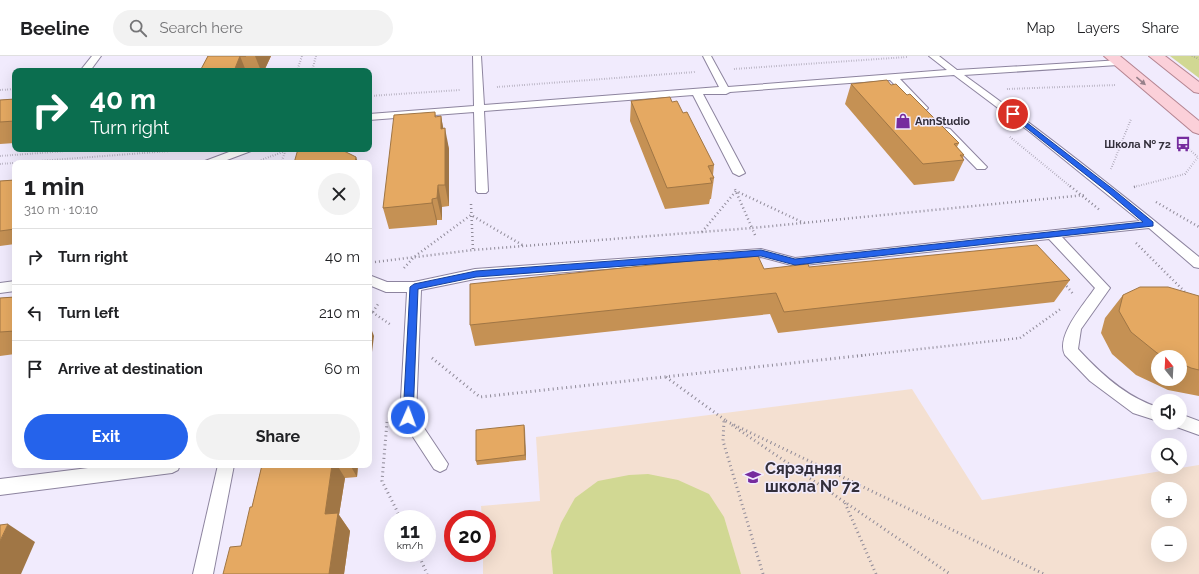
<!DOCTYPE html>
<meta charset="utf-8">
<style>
body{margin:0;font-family:Raleway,sans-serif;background:#f2f2f2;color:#202124;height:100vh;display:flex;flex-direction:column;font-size:15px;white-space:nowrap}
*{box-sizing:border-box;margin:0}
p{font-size:13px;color:#757577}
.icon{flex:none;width:22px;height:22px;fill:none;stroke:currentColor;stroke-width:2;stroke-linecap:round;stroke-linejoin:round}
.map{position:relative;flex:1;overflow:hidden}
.details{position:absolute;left:12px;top:104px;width:360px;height:308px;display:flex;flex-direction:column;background:#fff;border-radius:8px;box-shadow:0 4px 16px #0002}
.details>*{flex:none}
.top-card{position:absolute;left:12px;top:12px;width:360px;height:84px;border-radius:8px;box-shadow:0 4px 16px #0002;background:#0b6e4f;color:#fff;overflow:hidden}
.needle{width:26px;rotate:342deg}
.buttons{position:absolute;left:1151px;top:294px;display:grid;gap:8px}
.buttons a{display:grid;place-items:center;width:36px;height:36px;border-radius:50%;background:#fff;box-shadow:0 4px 16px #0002;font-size:20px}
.speed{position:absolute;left:384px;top:454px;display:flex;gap:8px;font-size:20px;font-weight:700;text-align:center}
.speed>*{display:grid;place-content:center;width:52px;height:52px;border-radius:50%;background:#fff;box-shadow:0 4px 16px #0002;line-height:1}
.speed small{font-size:10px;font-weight:400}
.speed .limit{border:6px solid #d22;background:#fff;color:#111}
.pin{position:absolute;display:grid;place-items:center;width:34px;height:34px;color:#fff;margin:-17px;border:2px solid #fff;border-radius:50%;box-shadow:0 1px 4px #0007}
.me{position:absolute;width:44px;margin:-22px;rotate:2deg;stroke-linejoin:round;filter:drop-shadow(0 0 3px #0008)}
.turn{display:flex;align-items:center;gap:14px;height:84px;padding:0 12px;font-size:18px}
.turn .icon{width:52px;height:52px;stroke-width:2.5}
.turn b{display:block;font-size:28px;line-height:34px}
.round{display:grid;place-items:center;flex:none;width:42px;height:42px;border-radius:21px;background:#f2f2f2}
.overview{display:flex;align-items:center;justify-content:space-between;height:68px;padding:0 12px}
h1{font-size:24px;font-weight:700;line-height:30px}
.button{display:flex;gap:8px;margin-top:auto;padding:8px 12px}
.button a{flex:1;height:46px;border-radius:24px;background:#2563eb;color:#fff;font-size:16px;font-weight:700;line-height:46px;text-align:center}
.button a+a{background:#f2f2f2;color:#202124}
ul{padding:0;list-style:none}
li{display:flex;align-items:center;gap:12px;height:56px;padding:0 12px;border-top:1px solid #e0e0e0}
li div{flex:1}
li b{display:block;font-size:15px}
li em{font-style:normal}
header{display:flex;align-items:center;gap:24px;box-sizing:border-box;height:56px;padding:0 20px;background:#fff;border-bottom:1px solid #e0e0e0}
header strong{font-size:19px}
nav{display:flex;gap:22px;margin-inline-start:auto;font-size:14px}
.search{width:280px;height:36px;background:#f2f2f2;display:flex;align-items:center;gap:10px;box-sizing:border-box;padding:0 14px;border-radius:22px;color:#757577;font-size:15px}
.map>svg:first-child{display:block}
.education{fill:#f4e0d1;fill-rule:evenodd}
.green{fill:#d1d893}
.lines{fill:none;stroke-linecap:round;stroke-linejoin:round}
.service-casing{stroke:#8d849f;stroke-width:2}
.primary-casing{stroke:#b48491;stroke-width:2}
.path-far2{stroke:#8f8a98;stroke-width:2;stroke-dasharray:0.5 2;stroke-linecap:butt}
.path-far1{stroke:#8f8a98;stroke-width:2.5;stroke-dasharray:1 3;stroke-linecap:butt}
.path{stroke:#8f8a98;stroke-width:3;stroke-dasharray:1 3.5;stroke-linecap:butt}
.service{fill:#fff;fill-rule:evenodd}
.primary{fill:#fbd0d9;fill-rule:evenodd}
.wall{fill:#c59154;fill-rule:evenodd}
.shaded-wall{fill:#a07645}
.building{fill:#e5a962;stroke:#a07645}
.oneway{fill:#97808a}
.route{fill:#2563eb;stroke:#184099}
.labels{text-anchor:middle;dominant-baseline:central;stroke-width:3;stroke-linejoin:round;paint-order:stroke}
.far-poi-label{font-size:11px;font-weight:bold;fill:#332f3b;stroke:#f1ebfd;text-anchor:start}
.near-poi-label{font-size:16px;font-weight:bold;fill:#332f3b;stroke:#f1ebfd;text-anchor:start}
</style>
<header>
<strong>Beeline</strong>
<div class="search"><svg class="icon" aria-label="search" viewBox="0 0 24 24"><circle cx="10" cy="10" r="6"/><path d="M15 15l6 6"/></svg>Search here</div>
<nav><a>Map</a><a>Layers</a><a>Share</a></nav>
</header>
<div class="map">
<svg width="1199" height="518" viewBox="0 0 1199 518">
<rect width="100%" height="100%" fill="#f1ebfd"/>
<path class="education" d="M912,333L982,444L1199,409V518H483V497H487V463H482L481,450L540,445L536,381ZM1158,433H1180V455H1158ZM1158,477H1180V499H1158Z"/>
<g class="green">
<polygon points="1170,0 1199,0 1199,22"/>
<polygon points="648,418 678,424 709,438 724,461 741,518 553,518 551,495 561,467 575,442 598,425 629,419"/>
</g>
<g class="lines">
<defs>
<g id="service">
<polygon points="92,0 101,0 90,15 80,15"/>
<path d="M473,0H481L484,49L719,31L703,0H711L728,31L947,14L929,0H939L957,14L1121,4L1122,6L1118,9L964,19C1045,77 1122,138 1199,201V212L1194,211L1149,172L1062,181L1110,232L1081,273L1078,293C1100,317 1127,342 1158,351V365L1133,357L1090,325L1065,299C1055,280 1085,247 1095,232L1049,183L795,210L761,201L475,223L421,234L416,360L448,408L446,413L440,416L434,413L400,361L407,236H386L369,229V219L387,226H414L475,213L761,193L795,202L1140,165L1030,76L954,19L900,23L926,50L928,52L926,54H920L890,24L730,36L726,38H703L745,117L739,120L733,117L693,39L484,55L488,135L486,137H478L476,135L474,56L369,64V58L474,50Z"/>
<polygon points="946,72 950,73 985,109 987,111 985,113 977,113 942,77 941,75"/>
<polygon points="237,93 252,93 251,95 219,107 204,107 205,105"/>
<polygon points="15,225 15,235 0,237 0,227"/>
<polygon points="1180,358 1199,365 1199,379 1174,370 1173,367 1180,367"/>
<polygon points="112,409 180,409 178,414 172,417 0,439 0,423"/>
<polygon points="218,409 234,409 213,518 193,518"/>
</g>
<g id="primary">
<polygon points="1104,0 1120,0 1199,65 1199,78 1193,76"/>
<polygon points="1149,0 1165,0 1199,26 1199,37 1194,36"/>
</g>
</defs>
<use href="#service" class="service-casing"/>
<use href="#primary" class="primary-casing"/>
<g class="path-far2">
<polyline points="1192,0 1199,3"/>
<polyline points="734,13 907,1"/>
<polyline points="297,15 302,0"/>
<polyline points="312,15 316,0"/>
<polyline points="497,31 695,16"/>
<polyline points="1007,33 1116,29"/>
<polyline points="0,34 15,33"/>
<polyline points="369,40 460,34"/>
<polyline points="1010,81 1071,131"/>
<polyline points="1182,87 1199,102"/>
<polyline points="0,100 93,93"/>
<polyline points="261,104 291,93"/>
<polyline points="281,107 285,96"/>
<polyline points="0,108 196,93"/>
<polyline points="1111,113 1131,63"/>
<polyline points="1134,131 1185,118 1198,101"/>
</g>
<g class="path-far1">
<polyline points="1070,130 1101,155"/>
<polyline points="1134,131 1138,130"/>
<polyline points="1156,146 1199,171"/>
<polyline points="471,148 473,195"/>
<polyline points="702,176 736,135 804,167"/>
<polyline points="755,179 752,172 1085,139"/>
<polyline points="1136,187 1186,237"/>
<polyline points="375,206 473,194 752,172 734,131"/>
<polyline points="404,212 414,201 471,159 524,190"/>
<polyline points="1064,227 1074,239"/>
<polyline points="369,254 391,269"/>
<polyline points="373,256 378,248"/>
<polyline points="857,300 1020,282 1062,252"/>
</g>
<g class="path">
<polyline points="432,302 480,341 866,299"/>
<polyline points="666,321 725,364"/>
<polyline points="387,366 382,425 401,463"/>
<polyline points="732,369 950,518"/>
<polyline points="845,447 876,518"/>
<polyline points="418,497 427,518"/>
<polyline points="763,518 723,385 724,364 1044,518"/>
</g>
<use href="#service" class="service"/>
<use href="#primary" class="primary"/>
</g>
<g class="wall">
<polygon points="208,0 271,0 264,15 200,15"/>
<polygon points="851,28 891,29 907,39 959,87 957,91 964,99 963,102 964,104 954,125 914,129 845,48"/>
<polygon points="15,43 15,87 0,88 0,44"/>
<polygon points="631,45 672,46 683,57 714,109 713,119 714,122 711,143 710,143 709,148 665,153 630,65"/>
<polygon points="435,56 436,61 441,60 443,72 449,93 449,150 442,151 442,164 437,164 437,169 389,173 383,152"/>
<polygon points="15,124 15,188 0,190 0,125"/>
<polygon points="718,204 764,213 809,211 1070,224 1054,246 778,277 770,258 475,290 470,269"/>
<path d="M1123,239L1199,240V340L1168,334L1136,319L1112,298L1101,277L1105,262ZM1158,301H1180V323H1158Z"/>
<polygon points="15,241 15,298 0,300 0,242"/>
<polygon points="524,369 526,404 477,409 476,405"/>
<polygon points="262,409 358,409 357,421 345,422 339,459 350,475 344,518 223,518 241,490 252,451"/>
</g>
<g class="shaded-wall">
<polygon points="240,0 246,15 234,15"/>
<polygon points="255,0 271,0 264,15 261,15"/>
<polygon points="441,60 445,81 441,73"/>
<polygon points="445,72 449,93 449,150 445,129"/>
<polygon points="356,101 358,106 358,107 355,107"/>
<polygon points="438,129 442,151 442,164 437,142"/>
<polygon points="432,143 437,164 437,169 432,147"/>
<polygon points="369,267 374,280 369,320"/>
<polygon points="524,369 525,374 526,404 525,399"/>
<polygon points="332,409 337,409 345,422 339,459 350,475 344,518 329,518 325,458"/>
<polygon points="350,409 358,409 357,421"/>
<polygon points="8,468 35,486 21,518 0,518 0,485"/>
</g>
<g class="building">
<polygon points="208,0 246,0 240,0 234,15 200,15"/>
<polygon points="887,24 891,29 896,28 907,39 910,38 959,87 954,88 964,99 960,99 964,104 923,108 851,28"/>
<polygon points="670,41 672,46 677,45 683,57 687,56 714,109 708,110 714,122 710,122 712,127 667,132 631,45"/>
<polygon points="15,43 15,65 0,66 0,44"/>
<polygon points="435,56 435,61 441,60 441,73 445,72 445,129 438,129 437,142 432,143 432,147 383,152 394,59"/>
<polygon points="298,93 340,93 356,101 355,107 294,107"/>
<polygon points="15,124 15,173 0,175 0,125"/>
<polygon points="1037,189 1070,224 784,256 776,237 470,269 470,228 717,202 718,204 758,200 764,213 808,208 809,211"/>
<polygon points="1140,231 1168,231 1199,240 1199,314 1191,312 1180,307 1180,301 1166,301 1157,297 1131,276 1119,255 1123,239"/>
<polygon points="15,241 15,275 0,276 0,242"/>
<polygon points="524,369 525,399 476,405 476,374"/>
<polygon points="262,409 332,409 325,458 338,457 329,518 223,518 230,491 241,490 250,451 252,451"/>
<polygon points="8,468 0,485 0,469"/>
</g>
<defs><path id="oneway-solid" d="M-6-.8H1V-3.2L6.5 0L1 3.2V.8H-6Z"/></defs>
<use class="oneway" href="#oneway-solid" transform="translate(1141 25) rotate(40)"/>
<polygon class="route" points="1013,56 1114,134 1153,166 1153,170 795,209 761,200 476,221 418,233 413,361 412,364 408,365 405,364 403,361 410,231 414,228 476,215 761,194 795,203 1143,166 1109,137 1010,59 1009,58"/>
<defs>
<symbol id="shop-bare" viewBox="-9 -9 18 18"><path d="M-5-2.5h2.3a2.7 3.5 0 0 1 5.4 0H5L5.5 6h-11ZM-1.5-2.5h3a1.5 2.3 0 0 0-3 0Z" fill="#762c9e" stroke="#f1ebfd" stroke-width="2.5" paint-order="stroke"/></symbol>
<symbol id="bus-bare" viewBox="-9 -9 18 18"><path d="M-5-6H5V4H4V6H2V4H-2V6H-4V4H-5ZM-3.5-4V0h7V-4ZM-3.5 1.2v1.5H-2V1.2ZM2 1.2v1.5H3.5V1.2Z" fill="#762c9e" stroke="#f1ebfd" stroke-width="2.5" paint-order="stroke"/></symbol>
<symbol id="school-bare" viewBox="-9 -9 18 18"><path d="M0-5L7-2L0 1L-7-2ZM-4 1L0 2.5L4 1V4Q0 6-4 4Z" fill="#762c9e" stroke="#f1ebfd" stroke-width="2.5" paint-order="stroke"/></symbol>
</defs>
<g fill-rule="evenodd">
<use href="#shop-bare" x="892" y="54" width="22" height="22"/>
<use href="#bus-bare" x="1172" y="77" width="22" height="22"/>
<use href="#school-bare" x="742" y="410" width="22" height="22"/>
</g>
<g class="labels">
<g class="far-poi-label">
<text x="915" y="65">AnnStudio</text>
<text x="1171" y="88" text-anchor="end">Школа № 72</text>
</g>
<g class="near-poi-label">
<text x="765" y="412">Сярэдняя<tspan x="765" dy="18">школа № 72</tspan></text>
</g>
</g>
</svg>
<div class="buttons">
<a><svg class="needle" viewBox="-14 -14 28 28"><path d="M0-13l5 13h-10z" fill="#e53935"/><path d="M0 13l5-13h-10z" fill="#757577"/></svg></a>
<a><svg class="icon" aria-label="sound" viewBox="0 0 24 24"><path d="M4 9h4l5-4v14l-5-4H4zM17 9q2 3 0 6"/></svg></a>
<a><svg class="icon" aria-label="search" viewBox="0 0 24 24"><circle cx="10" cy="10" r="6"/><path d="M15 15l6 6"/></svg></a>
<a>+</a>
<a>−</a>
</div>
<div class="speed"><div>11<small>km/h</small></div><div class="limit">20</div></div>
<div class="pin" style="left:1013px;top:58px;background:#d93025"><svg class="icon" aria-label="arrive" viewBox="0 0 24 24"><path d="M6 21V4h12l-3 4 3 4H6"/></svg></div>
<svg class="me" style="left:408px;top:361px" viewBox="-20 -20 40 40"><circle r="17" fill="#2563eb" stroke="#fff" stroke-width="3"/><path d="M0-11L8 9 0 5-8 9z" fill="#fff"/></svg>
<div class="top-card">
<div class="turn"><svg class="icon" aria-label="right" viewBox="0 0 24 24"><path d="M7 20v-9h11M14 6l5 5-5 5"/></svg><div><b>40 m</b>Turn right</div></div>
</div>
<section class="details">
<div class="overview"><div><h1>1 min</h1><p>310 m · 10:10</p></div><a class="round"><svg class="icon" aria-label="close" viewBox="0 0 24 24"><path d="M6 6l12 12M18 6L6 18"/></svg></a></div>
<ul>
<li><svg class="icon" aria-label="right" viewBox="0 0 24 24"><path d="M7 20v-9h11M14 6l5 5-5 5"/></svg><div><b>Turn right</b></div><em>40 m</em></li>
<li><svg class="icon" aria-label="left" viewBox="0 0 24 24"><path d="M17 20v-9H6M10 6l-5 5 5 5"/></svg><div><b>Turn left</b></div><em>210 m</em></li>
<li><svg class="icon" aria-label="arrive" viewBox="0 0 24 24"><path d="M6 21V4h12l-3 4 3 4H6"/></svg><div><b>Arrive at destination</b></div><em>60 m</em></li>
</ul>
<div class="button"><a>Exit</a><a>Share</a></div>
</section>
</div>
